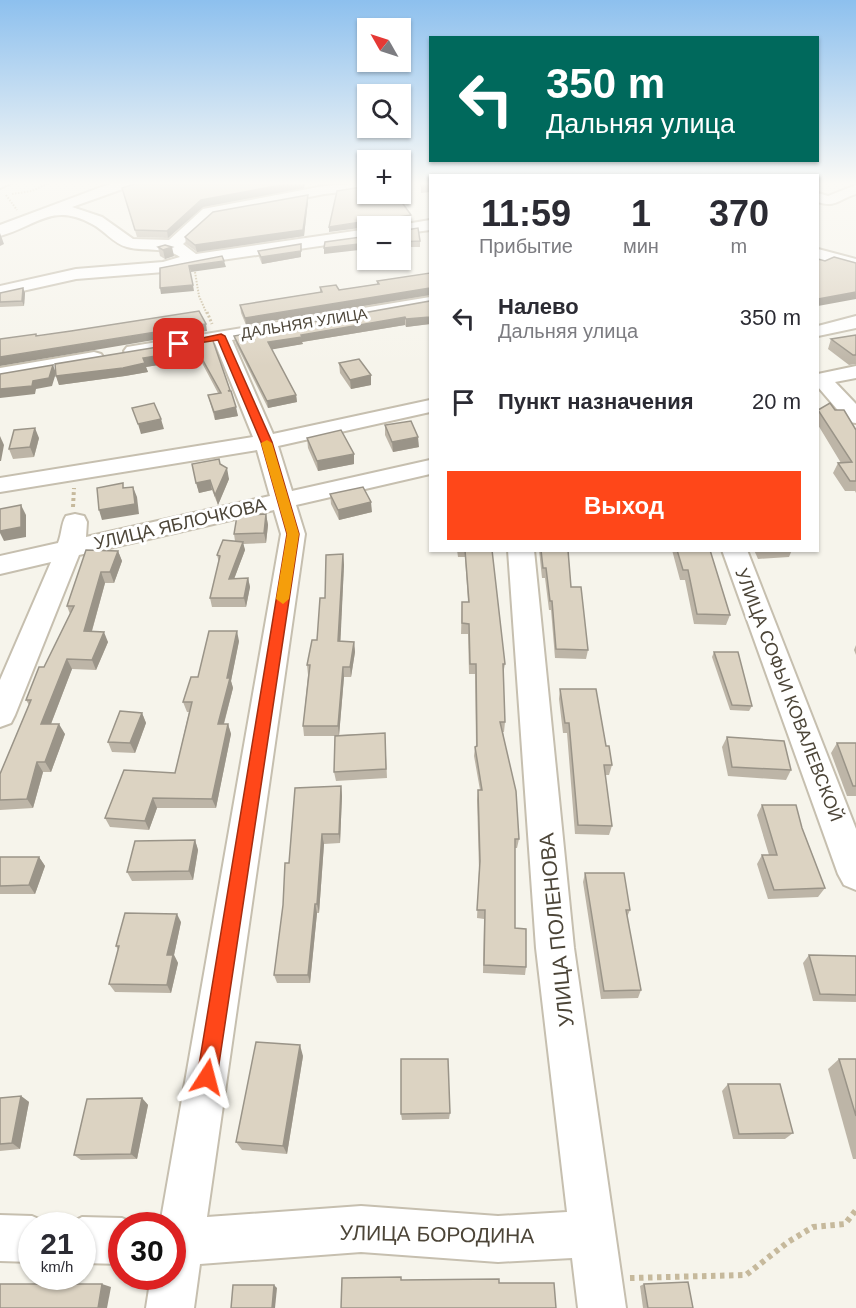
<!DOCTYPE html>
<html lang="ru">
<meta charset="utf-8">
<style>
body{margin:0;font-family:Helvetica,sans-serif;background:#f2f2f3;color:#2b2b33;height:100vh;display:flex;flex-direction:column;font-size:22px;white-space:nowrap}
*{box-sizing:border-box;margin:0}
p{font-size:20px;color:#7c7c81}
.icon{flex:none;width:33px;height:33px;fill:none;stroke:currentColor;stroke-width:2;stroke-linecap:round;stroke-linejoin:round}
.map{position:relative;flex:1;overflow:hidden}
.side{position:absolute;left:429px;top:174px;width:390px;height:378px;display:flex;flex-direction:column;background:#fff;border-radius:0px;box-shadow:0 2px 4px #0004}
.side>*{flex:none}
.hud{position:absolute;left:429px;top:36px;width:390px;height:126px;border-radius:0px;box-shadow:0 2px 4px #0004;background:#00695c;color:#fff;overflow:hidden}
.needle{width:39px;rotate:309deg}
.controls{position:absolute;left:357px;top:18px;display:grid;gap:12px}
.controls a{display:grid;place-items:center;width:54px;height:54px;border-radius:0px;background:#fff;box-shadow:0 2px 4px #0004;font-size:30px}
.speed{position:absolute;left:18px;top:1212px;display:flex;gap:12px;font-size:30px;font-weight:700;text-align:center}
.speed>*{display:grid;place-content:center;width:78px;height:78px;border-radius:50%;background:#fff;box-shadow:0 2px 4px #0004;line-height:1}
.speed small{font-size:15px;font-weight:400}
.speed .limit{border:9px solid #d22;background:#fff;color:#111}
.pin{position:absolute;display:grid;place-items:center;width:51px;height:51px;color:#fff;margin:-26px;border-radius:12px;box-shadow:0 3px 9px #0006}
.me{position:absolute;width:66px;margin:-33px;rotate:9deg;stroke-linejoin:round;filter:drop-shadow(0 0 4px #0008)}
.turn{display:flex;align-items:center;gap:21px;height:126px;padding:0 18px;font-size:27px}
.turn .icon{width:78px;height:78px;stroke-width:2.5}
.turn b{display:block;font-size:42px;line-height:51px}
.eta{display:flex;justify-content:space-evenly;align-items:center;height:102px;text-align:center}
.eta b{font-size:36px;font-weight:700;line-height:42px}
.action{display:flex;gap:12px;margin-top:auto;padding:12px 18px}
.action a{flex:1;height:69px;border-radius:0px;background:#ff4719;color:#fff;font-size:24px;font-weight:700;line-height:69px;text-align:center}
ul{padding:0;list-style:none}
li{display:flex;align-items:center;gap:18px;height:84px;padding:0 18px}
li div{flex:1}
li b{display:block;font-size:22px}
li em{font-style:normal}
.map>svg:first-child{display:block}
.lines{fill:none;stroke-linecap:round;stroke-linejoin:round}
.minor-casing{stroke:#c6bfaf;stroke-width:4}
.path-far3{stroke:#c6b99c;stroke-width:2;stroke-dasharray:1.5 1.5;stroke-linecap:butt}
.path-far2{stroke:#c6b99c;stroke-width:3;stroke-dasharray:2 2;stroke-linecap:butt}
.path-far1{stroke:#c6b99c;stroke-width:4;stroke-dasharray:3 3;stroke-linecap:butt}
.path{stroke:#c6b99c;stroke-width:6;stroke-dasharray:4.5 4.5;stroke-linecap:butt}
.minor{fill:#fff;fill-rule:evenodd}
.wall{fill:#bdb5a7}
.shaded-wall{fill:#9a9488}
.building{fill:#dcd3c2;stroke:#9a9488;stroke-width:1.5}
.route{fill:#ff4719;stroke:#a62e10;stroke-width:1.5}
.slow{fill:#f59e0b}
.labels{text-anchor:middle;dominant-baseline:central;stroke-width:6;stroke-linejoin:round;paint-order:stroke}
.far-street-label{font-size:15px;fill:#4c4538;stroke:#fff}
.street-label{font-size:18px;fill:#4c4538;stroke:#fff}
.near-street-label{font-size:21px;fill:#4c4538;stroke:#fff}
</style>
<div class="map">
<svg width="856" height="1308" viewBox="0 0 856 1308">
<rect width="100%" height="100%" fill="#f6f4eb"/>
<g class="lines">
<defs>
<g id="minor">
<polygon points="0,183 11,183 0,188"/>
<path d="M112,183H133L131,186L72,207L102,217L133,239L169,240L203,209L324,186L368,183V189L324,194L213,216L183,244L196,254L368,229V239L194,264L164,272L76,279L0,296V286L76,269L163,262L180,257C164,246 146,252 127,247C114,244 104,230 92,224C52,202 37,226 0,236V225Z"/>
<path d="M856,185V194C839,199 836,208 818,202V193L828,196Z"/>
<polygon points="430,220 430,230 400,234 400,226 394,226"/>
<polygon points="818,249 856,259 856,269 818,259"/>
<path d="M430,297V307L232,340L273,434L430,400V412L278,446L292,491L430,460V474L296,505L305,534L207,1217L361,1206L498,1216L567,1212L536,948L508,550H534L574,948L626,1308H578L572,1258L498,1262L361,1252L200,1264L194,1308H146L151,1276H172V1226H158L160,1225L281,534L274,510L79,555L15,715L11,723L0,727V680L51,562L0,574V556L58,543C62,534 61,524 66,516L75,514L84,516L87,522L86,537L270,496L257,450L0,492V478L253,437L215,343L134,357L127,355L124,351L127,347Z"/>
<polygon points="856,316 856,328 818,336 818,326"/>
<polygon points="94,352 101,354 104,358 101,362 0,380 0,368"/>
<polygon points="856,366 856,378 835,382 856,404 856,423 848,422 818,387 818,374"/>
<polygon points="722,550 747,550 856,829 856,890 844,885 838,874"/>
<polygon points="0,1215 32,1216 48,1223 50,1226 32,1226 32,1262 0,1261"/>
<polygon points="82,1217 122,1218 138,1225 122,1226 122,1264 82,1263 82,1226 65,1226"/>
</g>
</defs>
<use href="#minor" class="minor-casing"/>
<g class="path-far3">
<polyline points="12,194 32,191 49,183"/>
<polyline points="6,195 17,210"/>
<polyline points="195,272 199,296 207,314"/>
</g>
<polyline class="path-far2" points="207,312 212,324"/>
<polyline class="path-far1" points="73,507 74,488"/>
<polyline class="path" points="630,1278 746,1275 788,1242 813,1227 845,1224 856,1210"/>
<use href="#minor" class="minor"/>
</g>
<g class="wall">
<polygon points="304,188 203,207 168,238 137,237 124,195"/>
<polygon points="308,201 304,236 197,252 186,244 185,237"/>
<polygon points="400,231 420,241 420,247 400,247"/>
<polygon points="301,244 301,257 262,264 259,257 258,251"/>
<polygon points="158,247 174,256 165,259 160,256"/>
<polygon points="430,269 430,296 430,295 246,325 241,313 240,305 320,292 320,287 339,290 377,284 377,281 430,273"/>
<polygon points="23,288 25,293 24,306 0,307 0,293"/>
<polygon points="430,301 430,324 406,327 405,325 302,342 303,344 271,349 296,395 297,402 268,408 236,344 234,336"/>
<polygon points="856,335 856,364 849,365 828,349 831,339"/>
<polygon points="212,338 238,416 215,420 208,395 218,393 202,363 197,364 194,359 146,367 148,372 125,376 59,385 56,376"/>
<polygon points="339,363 371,375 371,385 351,389 340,373"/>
<polygon points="818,410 835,410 856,430 856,493 855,491 845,491 833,473 838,463 841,463 818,425"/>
<polygon points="385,425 419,447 393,452 385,435"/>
<polygon points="39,438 34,457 13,459 9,449"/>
<polygon points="307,438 354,454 354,464 318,471 308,448"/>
<polygon points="192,464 220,464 229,479 218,505 212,490 199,493"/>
<polygon points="330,494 372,512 339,520 331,504"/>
<polygon points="266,514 268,525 266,543 243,544 245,550 234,579 248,578 250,587 246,607 212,607 210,598 219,563 217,555 235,541 234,534"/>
<polygon points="457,550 492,550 505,664 503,674 505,722 504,732 503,732 519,839 517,848 515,848 515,928 526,967 525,975 483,973 484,919 477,918 479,870 477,800 478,790 480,790 474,756 475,747 476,746 475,674 469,674 468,634 461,634 462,602 468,602 465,557 458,557"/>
<polygon points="539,550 568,550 571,587 588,650 586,659 555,658 551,610 549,610 545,578 542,578"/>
<polygon points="672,550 710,550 730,615 726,625 694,624 685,580 680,580"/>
<polygon points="754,550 792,550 789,557 758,559"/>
<polygon points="118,551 122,561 114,583 105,583 92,631 108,642 96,670 72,669 51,724 65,734 51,772 43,772 33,808 0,810 0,774 29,705 26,700 44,667 70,614 67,606"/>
<polygon points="343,554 344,565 340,641 354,642 355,652 351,677 344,677 339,735 385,733 387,778 336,781 334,772 335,736 304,736 303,726 308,675 307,665 317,640 325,598"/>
<polygon points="239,641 231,681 233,688 224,724 228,724 231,734 216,808 157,808 149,830 110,827 105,818 175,773 189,712 187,712 183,702 198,677"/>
<polygon points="856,645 856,655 854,650"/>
<polygon points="714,652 752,706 749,711 730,710 712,657"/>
<polygon points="560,689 606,746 612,765 609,775 605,775 612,826 609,835 575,834 567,733 563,733 559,699"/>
<polygon points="142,713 146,723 135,753 112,752 108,742"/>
<polygon points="727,737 791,770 786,780 728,776 722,747"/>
<polygon points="837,743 856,743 856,796 847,796 831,753"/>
<polygon points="341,786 342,796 340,843 324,844 319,913 317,913 310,983 277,983 274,975 289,863"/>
<polygon points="762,805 802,828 825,888 818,897 768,899 757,864 762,855 769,855 757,815"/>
<polygon points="195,840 198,850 193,880 132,881 127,872"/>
<polygon points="0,857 39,857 45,866 35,894 0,894"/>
<polygon points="585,873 630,910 627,917 641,990 638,998 601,999 583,882"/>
<polygon points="181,922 174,955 178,963 171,993 115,992 109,984 118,950 116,946"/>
<polygon points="809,955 856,956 856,1002 813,1001 803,963"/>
<polygon points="303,1056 287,1154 242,1150 236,1142"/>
<polygon points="839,1059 856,1059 856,1159 853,1159 828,1069"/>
<polygon points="728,1084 793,1133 785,1139 733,1139 722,1091"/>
<polygon points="21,1096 29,1102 20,1149 0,1151 0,1098"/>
<polygon points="142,1098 148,1105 137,1159 81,1160 74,1155"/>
<polygon points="450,1113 449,1119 402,1120 401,1114"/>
<polygon points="644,1284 693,1308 643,1308 640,1286"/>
</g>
<g class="shaded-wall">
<polygon points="292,183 305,183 304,188 203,207 168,238 167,231 201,200"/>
<polygon points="430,185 430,192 421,193 421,186"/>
<polygon points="308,195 308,201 304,236 197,252 195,245"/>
<polygon points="411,215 411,221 394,224 392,222 393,218"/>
<polygon points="367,221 368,227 329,232 329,227"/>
<polygon points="0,233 4,244 0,246"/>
<polygon points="368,243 368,249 324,254 324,248"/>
<polygon points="301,244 301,257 262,264 261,257"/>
<polygon points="172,247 174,256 165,259 163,250"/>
<polygon points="224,261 226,267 191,272 189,266"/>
<polygon points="193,285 194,291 161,294 160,288"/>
<polygon points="23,288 25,293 24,306 22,301"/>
<polygon points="430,288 430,295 246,325 245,318"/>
<polygon points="856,292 856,299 818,306 818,299"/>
<polygon points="405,317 405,325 302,342 303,344 269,350 268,342 301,335"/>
<polygon points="430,317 430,324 406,327 406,319"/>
<polygon points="206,324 207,331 0,366 0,357"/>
<polygon points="193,350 194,359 146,367 148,372 125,376 59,385 56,376 143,358"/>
<polygon points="200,355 202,363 197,364 195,356"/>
<polygon points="53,365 56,373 52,386 36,389 35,394 0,398 0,389 33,381"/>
<polygon points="371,375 371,385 351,389 350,380"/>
<polygon points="296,395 297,402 268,408 267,401"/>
<polygon points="236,407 238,416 215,420 214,412"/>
<polygon points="161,419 164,429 141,434 138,424"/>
<polygon points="35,428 39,438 34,457 30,447"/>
<polygon points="0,436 4,445 1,461 0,461"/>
<polygon points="418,437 419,447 393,452 392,442"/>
<polygon points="354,454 354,464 318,471 317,461"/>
<polygon points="227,468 229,479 218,505 215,495"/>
<polygon points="210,480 212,490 199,493 196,483"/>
<polygon points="133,487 137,497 139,514 102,520 99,510"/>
<polygon points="371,502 372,512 339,520 338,510"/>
<polygon points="21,505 26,515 26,537 4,541 0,533 0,531"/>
<polygon points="266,514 268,525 266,543 264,533"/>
<polygon points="243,542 245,550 231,587 229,579"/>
<polygon points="118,551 122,561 114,583 110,572"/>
<polygon points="343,554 344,565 340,651 338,641"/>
<polygon points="101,572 105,583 89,641 84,631"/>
<polygon points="248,578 250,587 246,607 244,598"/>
<polygon points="237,631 239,641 231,681 233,688 221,734 218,724"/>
<polygon points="104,632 108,642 96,670 92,660"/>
<polygon points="354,642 355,652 351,677 350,667"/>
<polygon points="67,659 72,669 47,734 41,724"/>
<polygon points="343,667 344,677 339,736 338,726"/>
<polygon points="142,713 146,723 135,753 130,743"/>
<polygon points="59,724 65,734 51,772 45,762"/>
<polygon points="228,724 231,734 216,808 212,799"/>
<polygon points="37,762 43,772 33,808 27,799"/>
<polygon points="341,786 342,796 340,843 339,834"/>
<polygon points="153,798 157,808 149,830 145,821"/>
<polygon points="322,834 324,844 319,913 317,904"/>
<polygon points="195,840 198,850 193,880 189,871"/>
<polygon points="39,857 45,866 35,894 29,885"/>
<polygon points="315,904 317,913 310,983 308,975"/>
<polygon points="177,914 181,922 174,955 178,963 171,993 167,985 167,955"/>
<polygon points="300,1045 303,1056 287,1154 283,1146"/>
<polygon points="21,1096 29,1102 20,1149 12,1143"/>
<polygon points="142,1098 148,1105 137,1159 131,1154"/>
<polygon points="102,1284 111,1287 107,1308 98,1308"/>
<polygon points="274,1285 277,1288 275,1308 272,1308"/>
</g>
<g class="building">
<polygon points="137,183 292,183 201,200 167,231 135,230 122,188"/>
<polygon points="420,183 430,183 430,185 421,186"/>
<polygon points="368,186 368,194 396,194 411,215 393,218 392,222 398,223 399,226 370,226 370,223 367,221 329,227 337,191"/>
<polygon points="308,195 303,230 195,245 185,237 213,212"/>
<polygon points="418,228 420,241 400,242 400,231"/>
<polygon points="368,236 368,243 324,248 325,242"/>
<polygon points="301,244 301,251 261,257 258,251"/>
<polygon points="165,245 172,247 163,250 158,247"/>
<polygon points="222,256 224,261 189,266 193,285 160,288 160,268"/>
<polygon points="834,257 856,263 856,292 818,299 818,259 825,261"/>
<polygon points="430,273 430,288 245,318 240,305 322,292 320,287 336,285 339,290 379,284 377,281"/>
<polygon points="23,288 22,301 0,302 0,293"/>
<polygon points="430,301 430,317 406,319 405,317 301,335 302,337 268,342 296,395 267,401 234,336"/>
<polygon points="199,311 206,324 0,357 0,339 36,334 36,336 71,331"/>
<polygon points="856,335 856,355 853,355 831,339"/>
<polygon points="212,338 230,390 228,391 231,391 236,407 214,412 208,395 221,393 200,355 195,356 193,350 143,358 145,363 123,368 56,376 55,364"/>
<polygon points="359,359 371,375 350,380 339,363"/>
<polygon points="53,365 49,378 33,381 32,386 0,389 0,374"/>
<polygon points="154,403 161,419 138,424 132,408"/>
<polygon points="830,403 835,410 844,410 856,430 856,481 850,481 838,463 852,462 818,410"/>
<polygon points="411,421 418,437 392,442 385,425"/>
<polygon points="35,428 30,447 9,449 14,430"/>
<polygon points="341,430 354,454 317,461 307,438"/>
<polygon points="219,459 220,464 227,468 215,495 210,480 196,483 192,464"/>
<polygon points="123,483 123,488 133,487 135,504 99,510 97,488"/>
<polygon points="363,487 371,502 338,510 330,494"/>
<polygon points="21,505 21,527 0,531 0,509"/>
<polygon points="266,514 264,533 234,534 237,516"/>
<polygon points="223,540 243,542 229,579 248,578 244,598 210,598 220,556 217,555"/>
<polygon points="86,550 118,551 110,572 101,572 84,631 104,632 92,660 67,659 41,724 59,724 45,762 37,762 27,799 0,800 0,774 31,700 26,700 39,667 44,667 74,606 67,606"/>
<polygon points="465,550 492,550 505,664 503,664 505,722 500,722 516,791 519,839 515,839 515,928 526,929 526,967 484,965 485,910 477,910 480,861 478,790 482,790 475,747 477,746 476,664 470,664 469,624 462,623 462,602 469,602"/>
<polygon points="541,550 568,550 571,587 581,587 588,650 556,649 552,601 550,601 546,568 543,568"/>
<polygon points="677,550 710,550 730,615 697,614 688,570 683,570"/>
<polygon points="343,554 338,641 354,642 350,667 343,667 338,726 303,726 310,665 307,665 312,640 317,640 320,598 325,598 326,555"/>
<polygon points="209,631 237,631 227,678 230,678 218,724 228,724 212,799 153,798 145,821 105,818 124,770 175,773 192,702 183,702 191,677 198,677"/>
<polygon points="714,652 738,652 752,706 732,705"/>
<polygon points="560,689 596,689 606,746 609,746 612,765 604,765 612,826 578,825 569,723 565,723"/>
<polygon points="120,711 142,713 130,743 108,742"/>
<polygon points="385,733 386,769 334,772 335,736"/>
<polygon points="727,737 784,741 791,770 732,767"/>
<polygon points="837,743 856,743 856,786 853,786"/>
<polygon points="341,786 339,834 322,834 317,904 315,904 308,975 274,975 283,905 285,863 289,863 295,788"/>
<polygon points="762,805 796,805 802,828 825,888 774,890 762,855 777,855"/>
<polygon points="195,840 189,871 127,872 135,841"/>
<polygon points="0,857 39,857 29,885 0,886"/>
<polygon points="585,873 624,873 630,910 626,910 641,990 604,991"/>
<polygon points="125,913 177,914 167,955 173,955 167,985 109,984 119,946 116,946"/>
<polygon points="809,955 856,956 856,995 820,994"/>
<polygon points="256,1042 300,1045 283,1146 236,1142"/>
<polygon points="401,1059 448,1059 450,1113 401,1114"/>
<polygon points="839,1059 856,1059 856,1116"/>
<polygon points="728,1084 780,1084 793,1133 739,1134"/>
<polygon points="21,1096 12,1143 0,1144 0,1098"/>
<polygon points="142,1098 131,1154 74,1155 87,1099"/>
<polygon points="401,1277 401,1280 499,1279 499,1283 554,1283 556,1308 341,1308 342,1278"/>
<polygon points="688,1282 693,1308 648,1308 644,1284"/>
<polygon points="0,1284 102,1284 98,1308 0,1308"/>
<polygon points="233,1285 274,1285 272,1308 231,1308"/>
</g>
<linearGradient id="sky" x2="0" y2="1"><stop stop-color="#8dc0ee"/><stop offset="0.5" stop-color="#fbfaf6"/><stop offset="1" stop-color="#fbfaf6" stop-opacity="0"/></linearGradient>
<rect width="856" height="366" fill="url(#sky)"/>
<polygon class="route" points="221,334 225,336 272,442 299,534 217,1077 214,1084 207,1087 200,1084 197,1077 287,534 261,442 218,340 179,346 174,344"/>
<polygon class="slow" points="267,440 272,443 299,534 289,599 283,604 276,599 287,534 261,443"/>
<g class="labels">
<g class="far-street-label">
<text transform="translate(304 323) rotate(-9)">ДАЛЬНЯЯ УЛИЦА</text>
</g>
<g class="street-label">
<text transform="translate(180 524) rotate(-13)">УЛИЦА ЯБЛОЧКОВА</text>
<text transform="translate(789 695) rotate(69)">УЛИЦА СОФЬИ КОВАЛЕВСКОЙ</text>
</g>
<g class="near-street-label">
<text transform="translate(556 930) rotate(-96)">УЛИЦА ПОЛЕНОВА</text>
<text transform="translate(437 1234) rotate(1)">УЛИЦА БОРОДИНА</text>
</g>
</g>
</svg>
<div class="controls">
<a><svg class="needle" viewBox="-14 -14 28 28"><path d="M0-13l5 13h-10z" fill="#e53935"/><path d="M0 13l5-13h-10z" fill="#7c7c81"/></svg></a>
<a><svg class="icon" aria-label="search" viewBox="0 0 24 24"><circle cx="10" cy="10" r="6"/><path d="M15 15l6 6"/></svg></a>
<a>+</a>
<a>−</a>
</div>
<div class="speed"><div>21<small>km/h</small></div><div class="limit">30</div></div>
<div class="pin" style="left:179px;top:344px;background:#d93025"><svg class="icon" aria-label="arrive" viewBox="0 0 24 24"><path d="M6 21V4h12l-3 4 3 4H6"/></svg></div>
<svg class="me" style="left:207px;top:1077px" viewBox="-20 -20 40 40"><path d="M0-17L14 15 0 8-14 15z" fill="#ff4719" stroke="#fff" stroke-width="4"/></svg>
<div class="hud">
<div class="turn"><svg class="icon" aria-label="left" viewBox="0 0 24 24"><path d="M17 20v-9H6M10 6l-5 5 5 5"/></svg><div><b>350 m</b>Дальняя улица</div></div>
</div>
<section class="side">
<div class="eta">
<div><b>11:59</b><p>Прибытие</p></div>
<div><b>1</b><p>мин</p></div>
<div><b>370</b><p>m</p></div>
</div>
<ul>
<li><svg class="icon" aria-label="left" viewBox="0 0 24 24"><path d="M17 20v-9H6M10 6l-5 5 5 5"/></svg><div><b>Налево</b><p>Дальняя улица</p></div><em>350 m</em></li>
<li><svg class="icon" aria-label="arrive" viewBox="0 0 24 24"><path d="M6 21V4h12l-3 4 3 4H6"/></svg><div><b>Пункт назначения</b></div><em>20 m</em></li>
</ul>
<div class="action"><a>Выход</a></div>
</section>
</div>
